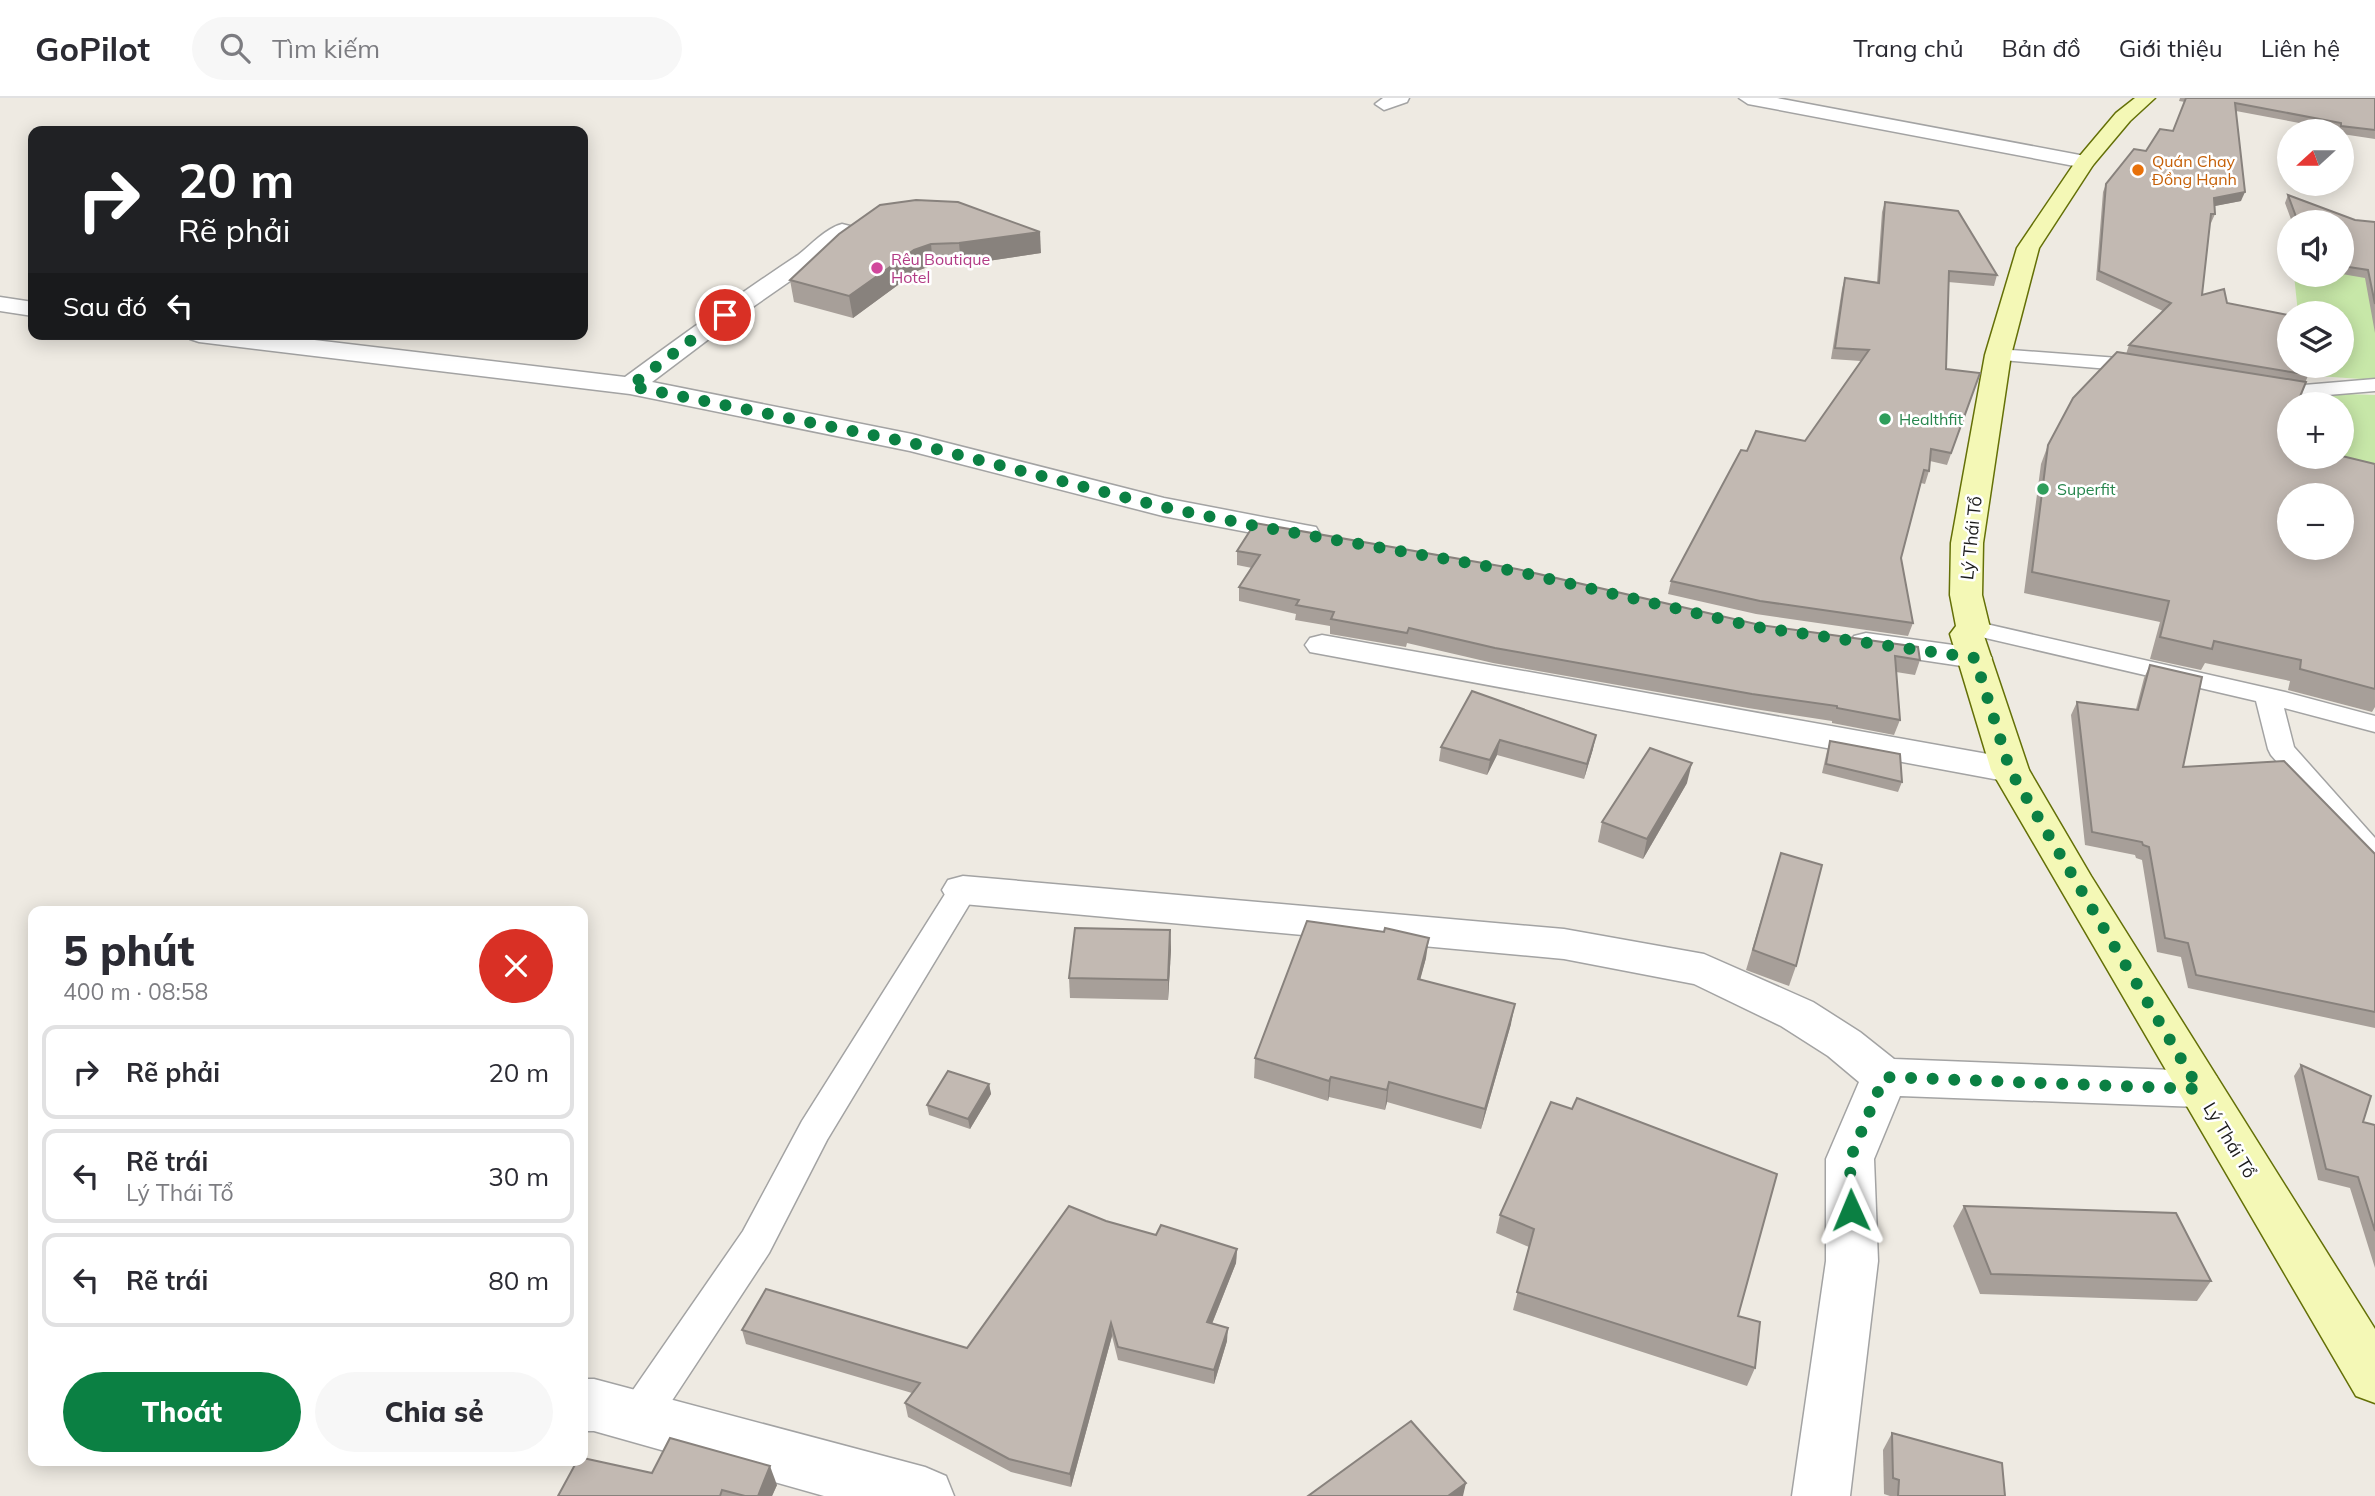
<!DOCTYPE html>
<html lang="vi">
<meta charset="utf-8">
<style>
body{margin:0;font-family:Mulish,sans-serif;background:#f7f7f7;color:#2b2b33;height:100vh;display:flex;flex-direction:column;font-size:26px;white-space:nowrap}
*{box-sizing:border-box;margin:0}
p{font-size:23px;color:#7c7c81}
.icon{flex:none;width:38px;height:38px;fill:none;stroke:currentColor;stroke-width:2;stroke-linecap:round;stroke-linejoin:round}
.map{position:relative;flex:1;overflow:hidden}
.details{position:absolute;left:28px;top:808px;width:560px;height:560px;display:flex;flex-direction:column;background:#fff;border-radius:14px;box-shadow:0 4px 18px #0003}
.details>*{flex:none}
.top-card{position:absolute;left:28px;top:28px;width:560px;height:214px;border-radius:14px;box-shadow:0 4px 18px #0003;background:#202124;color:#fff;overflow:hidden}
.needle{width:46px;rotate:249deg}
.fabs{position:absolute;left:2277px;top:21px;display:grid;gap:14px}
.fabs a{display:grid;place-items:center;width:77px;height:77px;border-radius:50%;background:#fff;box-shadow:0 4px 18px #0003;font-size:35px}
.pin{position:absolute;display:grid;place-items:center;width:60px;height:60px;color:#fff;margin:-30px;border:4px solid #fff;border-radius:50%;box-shadow:0 2px 7px #0007}
.me{position:absolute;width:77px;margin:-38px;rotate:359deg;stroke-linejoin:round;filter:drop-shadow(0 0 5px #0008)}
.turn{display:flex;align-items:center;gap:24px;height:147px;padding:0 35px;font-size:32px}
.turn .icon{width:91px;height:91px;stroke-width:2.5}
.turn b{display:block;font-size:49px;line-height:60px}
.then{display:flex;align-items:center;height:66px;padding:0 35px;background:#0003;gap:14px;font-size:26px}
.round{display:grid;place-items:center;flex:none;width:74px;height:74px;border-radius:37px;background:#f7f7f7}
.headline{display:flex;align-items:center;justify-content:space-between;height:119px;padding:0 35px}
h1{font-size:42px;font-weight:800;line-height:52px}
.action{display:flex;gap:14px;margin-top:auto;padding:14px 35px}
.action a{flex:1;height:80px;border-radius:42px;background:#0b8043;color:#fff;font-size:28px;font-weight:800;line-height:80px;text-align:center}
.action a+a{background:#f7f7f7;color:#2b2b33}
ul{padding:0;list-style:none}
li{display:flex;align-items:center;gap:21px;height:94px;margin:0 14px 10px;padding:0 21px;border:4px solid #e1e1e2;border-radius:14px}
li div{flex:1}
li b{display:block;font-size:26px}
li em{font-style:normal}
header{display:flex;align-items:center;gap:42px;box-sizing:border-box;height:98px;padding:0 35px;background:#fff;border-bottom:2px solid #e1e1e2}
header strong{font-size:33px}
nav{display:flex;gap:38px;margin-inline-start:auto;font-size:24px}
.search{width:490px;height:63px;background:#f7f7f7;display:flex;align-items:center;gap:18px;box-sizing:border-box;padding:0 24px;border-radius:38px;color:#7c7c81;font-size:26px}
.map>svg:first-child{display:block}
.grass{fill:#c7e7a8;fill-rule:evenodd}
.lines{fill:none;stroke-linecap:round;stroke-linejoin:round}
.lane-casing{stroke:#a3a3a3;stroke-width:3}
.street-casing{stroke:#a3a3a3;stroke-width:3}
.secondary-casing{stroke:#647007;stroke-width:3}
.lane{fill:#fff;fill-rule:evenodd}
.street{fill:#fff;fill-rule:evenodd}
.secondary{fill:#f4f8b6;fill-rule:evenodd}
.wall{fill:#a79f99}
.shaded-wall{fill:#88827d}
.building{fill:#c2b9b2;stroke:#88827d;stroke-width:2;fill-rule:evenodd}
.route{stroke:#0b8043;stroke-width:12;stroke-dasharray:0 21.6}
.food-dot{fill:#e8710a;stroke:#fff;stroke-width:2.5}
.hotel-dot{fill:#d1479c;stroke:#fff;stroke-width:2.5}
.leisure-dot{fill:#2e9e5b;stroke:#fff;stroke-width:2.5}
.labels{text-anchor:middle;dominant-baseline:central;stroke-width:5;stroke-linejoin:round;paint-order:stroke}
.far-food-label{font-size:16px;fill:#c56008;stroke:#fff;text-anchor:start}
.far-hotel-label{font-size:16px;fill:#b23c85;stroke:#fff;text-anchor:start}
.far-leisure-label{font-size:16px;fill:#27864d;stroke:#fff;text-anchor:start}
.street-label{font-size:18px;fill:#1c1c1c;stroke:#fff}
</style>
<header>
<strong>GoPilot</strong>
<div class="search"><svg class="icon" aria-label="search" viewBox="0 0 24 24"><circle cx="10" cy="10" r="6"/><path d="M15 15l6 6"/></svg>Tìm kiếm</div>
<nav><a>Trang chủ</a><a>Bản đồ</a><a>Giới thiệu</a><a>Liên hệ</a></nav>
</header>
<div class="map">
<svg width="2375" height="1398" viewBox="0 0 2375 1398">
<rect width="100%" height="100%" fill="#eeeae2"/>
<g class="grass">
<polygon points="2342,173 2375,176 2375,282 2304,277 2303,268 2342,268 2342,215 2298,215 2294,177 2342,177"/>
<path d="M2290,294L2375,297V405L2278,380ZM2289,306H2342V359H2289Z"/>
</g>
<g class="lines">
<defs>
<g id="lane">
<polygon points="1998,251 2145,262 2155,268 2145,274 1991,261 1989,257"/>
<polygon points="2375,281 2375,293 2292,300 2258,293 2255,289 2265,283 2292,288"/>
<polygon points="1973,523 2285,594 2375,618 2375,634 2284,610 2294,649 2375,740 2375,768 2365,765 2271,657 2268,651 2256,603 1964,535 1961,530 1964,525"/>
<polygon points="963,782 974,785 978,792 827,1042 769,1155 652,1333 638,1338 624,1333 618,1319 624,1305 743,1133 802,1023 952,785"/>
</g>
<g id="street">
<polygon points="1383,0 1409,0 1407,4 1384,12 1375,6"/>
<polygon points="1739,0 1777,0 2085,58 2092,60 2095,64 2092,68 2085,70 1748,6"/>
<path d="M842,126L850,128L853,133L829,156L734,222L652,284L912,336L1164,400L1305,427L1316,429L1320,436L1316,443L1305,445L1163,418L910,353L630,296L199,244L190,241L187,236H264L625,279C682,237 739,196 798,157C811,147 826,130 842,126Z"/>
<polygon points="0,199 33,204 33,218 0,213"/>
<polygon points="1866,535 1975,550 1987,553 1992,560 1987,567 1975,570 1854,552 1849,545 1854,538"/>
<polygon points="1322,537 2010,660 2023,664 2029,672 2023,680 2010,684 1310,554 1305,547 1310,540"/>
<polygon points="963,778 1564,831 1704,856 1813,904 1860,934 1894,961 2199,973 2216,978 2222,991 2216,1004 2199,1009 1900,998 1874,1061 1878,1163 1850,1398 1792,1398 1826,1163 1826,1061 1859,984 1828,958 1781,928 1694,886 1564,861 963,806 948,802 942,792 948,782"/>
<polygon points="583,1281 594,1281 925,1369 946,1378 954,1398 824,1398 594,1333 583,1333"/>
</g>
<polygon id="secondary" points="2135,0 2155,0 2130,23 2093,67 2039,150 2011,257 1983,445 1982,497 1990,530 1984,538 2029,672 2091,778 2375,1231 2375,1305 2356,1298 1991,672 1950,536 1956,528 1950,497 1951,445 1985,257 2017,150 2078,60 2116,15"/>
</defs>
<use href="#lane" class="lane-casing"/>
<use href="#street" class="street-casing"/>
<use href="#secondary" class="secondary-casing"/>
<use href="#lane" class="lane"/>
<use href="#street" class="street"/>
<use href="#secondary" class="secondary"/>
</g>
<g class="wall">
<polygon points="2180,0 2375,0 2375,41 2342,36 2342,33 2236,13 2241,103 2214,108 2215,116 2211,125 2210,125 2202,197 2227,205 2281,242 2312,268 2281,343 2375,366 2375,609 2372,614 2288,592 2290,583 2205,565 2201,572 2150,561 2160,524 2024,495 2041,366 2048,347 2126,256 2129,247 2163,213 2096,182 2103,94 2106,86 2146,53 2173,33 2185,4 2179,3"/>
<polygon points="2288,97 2355,122 2375,124 2375,235 2365,180 2342,176 2342,124 2292,124 2285,105"/>
<polygon points="1885,104 1997,177 1994,188 1948,184 1946,271 1980,275 1947,367 1930,363 1929,373 1925,386 1921,385 1901,460 1913,525 1908,538 1756,516 1668,496 1671,483 1747,353 1805,343 1861,263 1831,261 1842,191 1845,180 1877,184 1882,114"/>
<polygon points="880,107 1041,155 961,167 933,167 917,173 853,220 794,204 790,182"/>
<polygon points="1237,453 1760,527 1920,562 1915,577 1896,574 1900,622 1894,637 1832,625 1832,623 1748,610 1493,565 1407,545 1406,549 1330,536 1330,528 1295,522 1296,516 1239,503 1239,489 1252,470 1237,467"/>
<polygon points="2150,567 2183,669 2375,756 2375,930 2188,890 2181,859 2157,854 2142,762 2136,760 2135,757 2085,747 2071,617 2077,604 2136,611 2144,580"/>
<polygon points="1472,593 1593,651 1584,681 1497,657 1487,677 1439,663 1441,649"/>
<polygon points="1830,643 1902,684 1898,694 1822,675 1827,653"/>
<polygon points="1687,685 1643,761 1598,744 1602,724"/>
<polygon points="1775,775 1796,868 1789,888 1746,872"/>
<polygon points="1170,832 1171,852 1168,902 1070,900 1069,880"/>
<polygon points="1426,860 1420,881 1511,926 1481,1031 1387,1004 1385,1012 1329,999 1328,1003 1254,980 1255,960"/>
<polygon points="2301,967 2363,1024 2375,1027 2375,1170 2350,1090 2318,1082 2294,978"/>
<polygon points="989,986 991,996 970,1031 929,1017 927,1007"/>
<polygon points="1964,1108 2211,1183 2197,1203 1980,1196 1953,1128"/>
<polygon points="1500,1117 1738,1218 1755,1270 1747,1288 1513,1212 1529,1149 1496,1135"/>
<polygon points="1106,1123 1156,1137 1237,1151 1236,1165 1212,1226 1227,1243 1214,1286 1118,1262 1112,1238 1071,1389 1011,1374 908,1319 905,1305 912,1295 746,1246 742,1232 967,1250"/>
<polygon points="1892,1335 2005,1398 1890,1398 1884,1396 1883,1352"/>
<polygon points="652,1375 777,1387 772,1398 558,1398"/>
</g>
<g class="shaded-wall">
<polygon points="2245,94 2241,103 2210,109 2214,100"/>
<polygon points="1040,134 1041,155 961,167 959,145"/>
<polygon points="931,146 933,167 917,173 853,220 849,198 914,152"/>
<polygon points="1596,637 1593,651 1584,681 1587,666"/>
<polygon points="1500,642 1497,657 1487,677 1490,662"/>
<polygon points="1692,665 1687,685 1643,761 1647,741"/>
<polygon points="1170,832 1171,852 1168,902 1168,882"/>
<polygon points="1429,840 1426,860 1415,901 1418,881"/>
<polygon points="1515,906 1511,926 1481,1031 1485,1011"/>
<polygon points="1331,979 1329,999 1328,1003 1329,983"/>
<polygon points="1389,984 1387,1004 1385,1012 1387,992"/>
<polygon points="989,986 991,996 970,1031 968,1021"/>
<polygon points="1237,1151 1236,1165 1207,1238 1207,1224"/>
<polygon points="1111,1225 1112,1238 1071,1389 1070,1376"/>
<polygon points="1228,1230 1227,1243 1214,1286 1214,1272"/>
<polygon points="770,1368 777,1387 772,1398 758,1398"/>
<polygon points="1466,1385 1463,1398 1448,1398"/>
</g>
<g class="building">
<polygon points="2186,0 2375,0 2375,32 2341,28 2341,25 2235,5 2245,94 2214,100 2215,116 2211,116 2202,197 2224,191 2227,205 2288,217 2281,242 2289,243 2289,268 2312,268 2310,274 2297,275 2129,247 2171,205 2099,173 2106,86 2134,51 2146,53 2160,31 2173,33"/>
<polygon points="2288,97 2355,122 2375,124 2375,206 2368,172 2342,168 2342,124 2298,124"/>
<polygon points="916,102 958,104 1040,134 959,145 931,146 914,152 849,198 790,182 839,136 880,107"/>
<polygon points="1885,104 1958,113 1997,177 1949,173 1946,271 1980,275 1951,355 1931,351 1929,373 1924,372 1901,460 1913,525 1760,503 1671,483 1741,352 1747,353 1756,333 1805,343 1869,252 1835,250 1845,180 1879,185"/>
<path d="M2117,254L2306,284L2297,306H2289V324L2281,343L2289,345V359L2342,358L2375,366V591L2300,571L2301,562L2214,543L2212,551L2160,539L2169,503L2032,474L2048,347L2073,300ZM2289,397H2342V450H2289Z"/>
<polygon points="1255,425 1517,471 1760,527 1918,549 1920,562 1895,558 1900,622 1837,610 1837,608 1752,596 1495,550 1409,530 1407,535 1331,521 1334,514 1296,507 1299,502 1239,489 1260,457 1237,453"/>
<polygon points="2150,567 2202,579 2183,669 2284,663 2375,756 2375,914 2196,877 2188,845 2165,840 2149,749 2143,747 2142,744 2092,734 2077,604 2138,612"/>
<polygon points="1472,593 1596,637 1587,666 1500,642 1490,662 1441,649"/>
<polygon points="1830,643 1900,656 1902,684 1826,666"/>
<polygon points="1650,650 1692,665 1647,741 1602,724"/>
<polygon points="1781,755 1822,767 1796,868 1753,852"/>
<polygon points="1307,823 1384,834 1385,830 1429,840 1418,881 1515,906 1485,1011 1389,984 1387,992 1331,979 1329,983 1255,960"/>
<polygon points="1075,830 1170,832 1168,882 1069,880"/>
<polygon points="2301,967 2371,998 2363,1024 2375,1027 2375,1133 2358,1079 2326,1071"/>
<polygon points="948,973 989,986 968,1021 927,1007"/>
<polygon points="1577,1000 1777,1076 1738,1218 1760,1224 1755,1270 1517,1194 1534,1131 1500,1117 1551,1004 1572,1011"/>
<polygon points="1069,1108 1106,1123 1156,1137 1161,1127 1237,1151 1207,1224 1228,1230 1214,1272 1118,1249 1111,1225 1070,1376 1009,1361 905,1305 920,1285 742,1232 766,1191 967,1250"/>
<polygon points="1964,1108 2176,1115 2211,1183 1991,1176"/>
<polygon points="1411,1323 1466,1385 1448,1398 1308,1398"/>
<polygon points="1892,1335 2002,1365 2005,1398 1898,1398 1899,1382 1893,1380"/>
<polygon points="670,1340 770,1368 758,1398 745,1398 722,1392 720,1398 558,1398 577,1363 583,1363 583,1360 652,1375"/>
</g>
<g class="lines">
<polyline class="route" points="725,217 630,288 912,345 1163,409 1261,429 1515,473 1756,529 1975,560 2010,672 2199,991 1884,979 1850,1061 1851,1112"/>
</g>
<circle class="food-dot" cx="2138" cy="72" r="7"/>
<circle class="hotel-dot" cx="877" cy="170" r="7"/>
<g class="leisure-dot">
<circle cx="1885" cy="321" r="7"/>
<circle cx="2043" cy="391" r="7"/>
</g>
<g class="labels">
<g class="far-food-label">
<text x="2152" y="63">Quán Chay<tspan x="2152" dy="18">Đồng Hạnh</tspan></text>
</g>
<g class="far-hotel-label">
<text x="891" y="161">Rêu Boutique<tspan x="891" dy="18">Hotel</tspan></text>
</g>
<g class="far-leisure-label">
<text x="1899" y="321">Healthfit</text>
<text x="2057" y="391">Superfit</text>
</g>
<g class="street-label">
<text transform="translate(1971 440) rotate(-84)">Lý Thái Tổ</text>
<text transform="translate(2230 1042) rotate(59)">Lý Thái Tổ</text>
</g>
</g>
</svg>
<div class="fabs">
<a><svg class="needle" viewBox="-14 -14 28 28"><path d="M0-13l5 13h-10z" fill="#e53935"/><path d="M0 13l5-13h-10z" fill="#7c7c81"/></svg></a>
<a><svg class="icon" aria-label="sound" viewBox="0 0 24 24"><path d="M4 9h4l5-4v14l-5-4H4zM17 9q2 3 0 6"/></svg></a>
<a><svg class="icon" aria-label="layers" viewBox="0 0 24 24"><path d="M12 4l9 5-9 5-9-5zM3 14l9 5 9-5"/></svg></a>
<a>+</a>
<a>−</a>
</div>
<div class="pin" style="left:725px;top:217px;background:#d93025"><svg class="icon" aria-label="arrive" viewBox="0 0 24 24"><path d="M6 21V4h12l-3 4 3 4H6"/></svg></div>
<svg class="me" style="left:1851px;top:1112px" viewBox="-20 -20 40 40"><path d="M0-17L14 15 0 8-14 15z" fill="#0b8043" stroke="#fff" stroke-width="4"/></svg>
<div class="top-card">
<div class="turn"><svg class="icon" aria-label="right" viewBox="0 0 24 24"><path d="M7 20v-9h11M14 6l5 5-5 5"/></svg><div><b>20 m</b>Rẽ phải</div></div>
<div class="then">Sau đó<svg class="icon" aria-label="left" viewBox="0 0 24 24"><path d="M17 20v-9H6M10 6l-5 5 5 5"/></svg></div>
</div>
<section class="details">
<div class="headline"><div><h1>5 phút</h1><p>400 m · 08:58</p></div><a class="round" style="background:#d93025;color:#fff"><svg class="icon" aria-label="close" viewBox="0 0 24 24"><path d="M6 6l12 12M18 6L6 18"/></svg></a></div>
<ul>
<li><svg class="icon" aria-label="right" viewBox="0 0 24 24"><path d="M7 20v-9h11M14 6l5 5-5 5"/></svg><div><b>Rẽ phải</b></div><em>20 m</em></li>
<li><svg class="icon" aria-label="left" viewBox="0 0 24 24"><path d="M17 20v-9H6M10 6l-5 5 5 5"/></svg><div><b>Rẽ trái</b><p>Lý Thái Tổ</p></div><em>30 m</em></li>
<li><svg class="icon" aria-label="left" viewBox="0 0 24 24"><path d="M17 20v-9H6M10 6l-5 5 5 5"/></svg><div><b>Rẽ trái</b></div><em>80 m</em></li>
</ul>
<div class="action"><a>Thoát</a><a>Chia sẻ</a></div>
</section>
</div>
